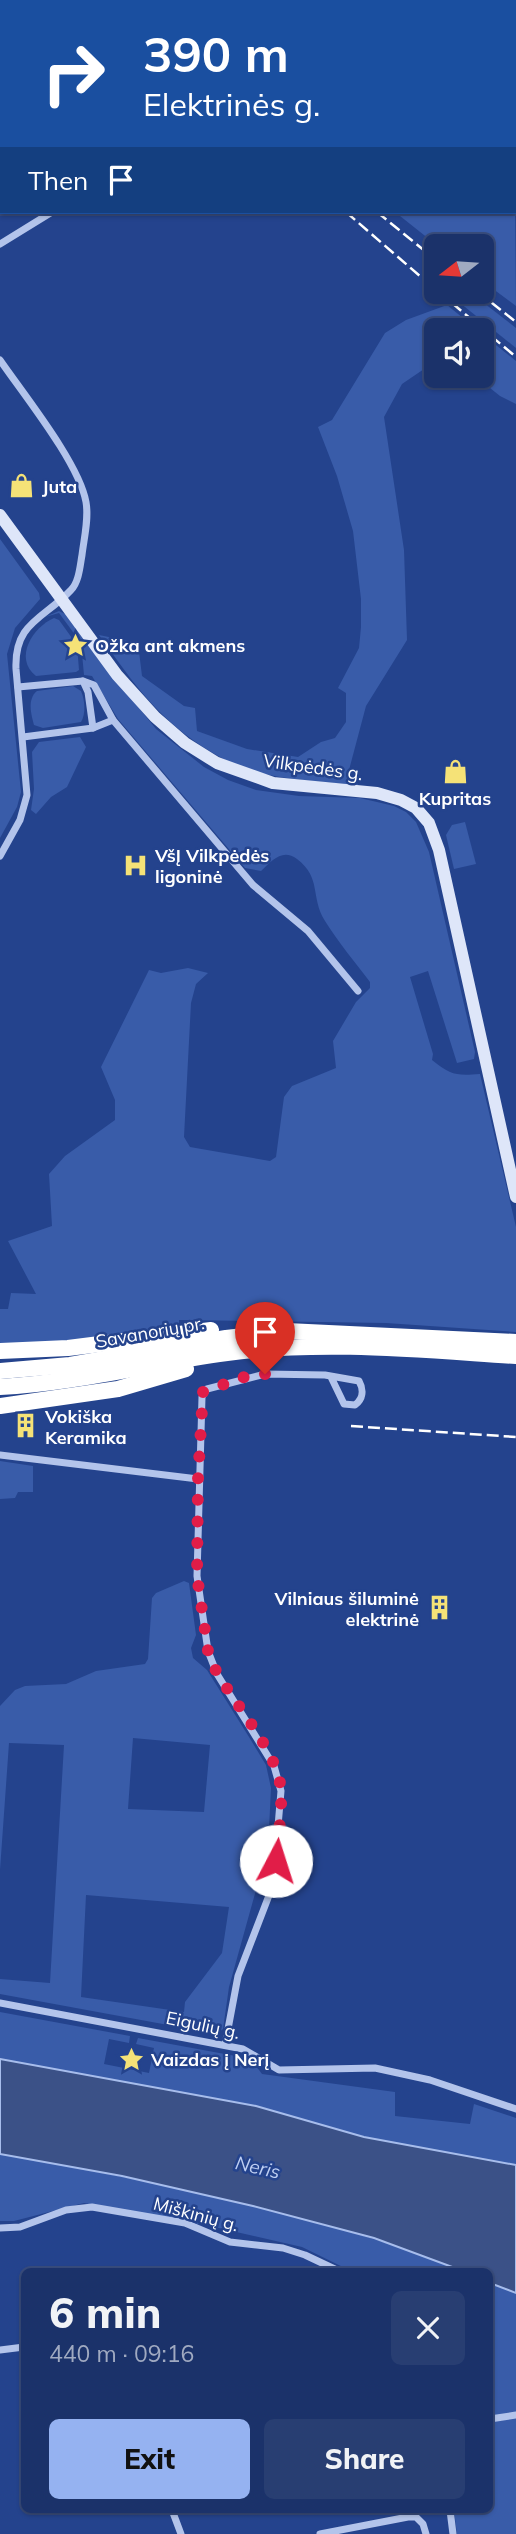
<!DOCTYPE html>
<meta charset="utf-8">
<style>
body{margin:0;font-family:Mulish,sans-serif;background:#283e72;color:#f1f3f6;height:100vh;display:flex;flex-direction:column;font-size:26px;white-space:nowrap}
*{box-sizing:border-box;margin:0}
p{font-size:23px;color:#a0aac1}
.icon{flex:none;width:38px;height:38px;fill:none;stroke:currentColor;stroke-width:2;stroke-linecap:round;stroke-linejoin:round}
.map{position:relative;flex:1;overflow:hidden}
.side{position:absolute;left:21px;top:2268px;width:472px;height:245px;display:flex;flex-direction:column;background:#1b326a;border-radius:10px;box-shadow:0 2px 5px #0004,0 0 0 2px #394d7e}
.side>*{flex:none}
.hud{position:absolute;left:0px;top:0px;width:516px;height:214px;box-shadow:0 2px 5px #0004,0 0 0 2px #394d7e;background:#1a4fa0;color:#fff;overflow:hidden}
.needle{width:46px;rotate:253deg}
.buttons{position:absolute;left:424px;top:234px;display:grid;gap:14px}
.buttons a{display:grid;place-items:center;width:70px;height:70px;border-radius:10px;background:#1b326a;box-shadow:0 2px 5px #0004,0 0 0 2px #394d7e;font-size:35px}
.pin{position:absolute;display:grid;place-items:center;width:60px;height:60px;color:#fff;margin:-72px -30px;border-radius:50% 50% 50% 0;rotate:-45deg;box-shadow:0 0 7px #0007}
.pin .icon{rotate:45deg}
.me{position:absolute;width:77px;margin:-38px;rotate:5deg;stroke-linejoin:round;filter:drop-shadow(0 0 5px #0008)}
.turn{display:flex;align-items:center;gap:24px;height:147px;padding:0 28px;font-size:32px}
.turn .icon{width:91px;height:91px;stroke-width:2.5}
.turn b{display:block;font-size:49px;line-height:60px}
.then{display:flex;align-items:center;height:66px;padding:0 28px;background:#0003;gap:14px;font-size:26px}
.round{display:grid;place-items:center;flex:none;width:74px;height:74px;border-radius:10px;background:#283e72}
.summary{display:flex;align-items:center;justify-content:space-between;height:119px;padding:0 28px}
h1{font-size:42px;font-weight:800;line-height:52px}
.primary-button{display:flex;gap:14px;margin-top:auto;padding:14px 28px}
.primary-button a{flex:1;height:80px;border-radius:10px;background:#95b2f1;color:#111;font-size:28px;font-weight:800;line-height:80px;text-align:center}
.primary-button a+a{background:#283e72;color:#f1f3f6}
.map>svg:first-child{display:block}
.green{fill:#395ca9;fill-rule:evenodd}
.water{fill:#3b5187;stroke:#a7bdec;stroke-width:2}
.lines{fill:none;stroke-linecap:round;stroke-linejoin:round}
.street{stroke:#b3c4eb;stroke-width:7}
.secondary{stroke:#dee6f9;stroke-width:12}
.highway{stroke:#fff;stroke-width:16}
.rail{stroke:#fff;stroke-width:2.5;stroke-dasharray:12 5;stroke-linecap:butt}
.route{stroke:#e11d48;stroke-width:12;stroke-dasharray:0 21.6}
.labels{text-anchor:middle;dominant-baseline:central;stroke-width:5;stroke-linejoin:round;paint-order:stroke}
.poi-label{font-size:18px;font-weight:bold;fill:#fff;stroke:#24438d;text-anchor:start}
.street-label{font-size:18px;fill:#fff;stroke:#24438d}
.water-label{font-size:19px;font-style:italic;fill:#bfcff2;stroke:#24438d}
</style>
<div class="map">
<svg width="516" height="2534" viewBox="0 0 516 2534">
<rect width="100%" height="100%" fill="#24438d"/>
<g class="green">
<polygon points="515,197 516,306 481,280 481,247 439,247 395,212 514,212"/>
<polygon points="471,293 516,328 516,348 460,303"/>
<path d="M447,305L479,331H436V365L427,367L402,384L384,417L404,550L407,640L366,706L349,770L358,785C323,782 285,780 251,771C238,768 225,760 213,753C159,721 134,684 99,635L138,643L142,676L184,706L195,708L197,731L247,749L298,757L321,742L335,738L346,722V693L338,688L359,648L361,627V599L353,531L337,476L318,427L332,420L385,333L406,320Z"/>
<polygon points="481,333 516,361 516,404 500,396 475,376 481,376"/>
<polygon points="0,539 39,593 40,599 15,628 7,654 21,792 17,807 0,838"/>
<path d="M59,611L67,615L84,640L156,729L204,767L228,780L256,790L299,796L360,798L394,806L406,812L416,822L429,852L475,1052L474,1059L457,1063L428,971L410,977L433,1054L432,1060C451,1075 456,1076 480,1074L516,1227V1332L386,1323L179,1320V1329L69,1341L0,1345V1309H8L11,1293L36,1294L8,1241L52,1226L49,1174L65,1156L115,1120V1100L101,1067L149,970L161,973L188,968L208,973L196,984L191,1003L184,1137L190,1147L270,1161L276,1157L284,1097L292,1086L336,1068L333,1041L356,1002L370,988V982C355,962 338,942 325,921C310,897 322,878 297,859C282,848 272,861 261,871L245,868L118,719L92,676L84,675L81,643L59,613L45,617Z"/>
<path d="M54,618L59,620L77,645L79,670L76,672L36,676C13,658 33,627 54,618Z"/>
<path d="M73,686L81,691C85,700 86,714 81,722L43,728L34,725C31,714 27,699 37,691Z"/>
<polygon points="80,737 86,747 67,787 51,797 36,814 31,810 34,789 32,752 39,742"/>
<polygon points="465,822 476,864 454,869 446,835 452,825"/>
<polygon points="0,1461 33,1466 33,1492 18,1492 15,1498 0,1499"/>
<path d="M184,1581L189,1583L196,1635L191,1648L193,1658L207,1670L249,1737L266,1765L271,1788L269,1829L261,1872L229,1987L223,2029L217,2034L0,1994V1979L50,1983L64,1745L9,1743L0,1870V1706L15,1690L25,1686L66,1684L96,1671L145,1664L148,1659L152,1598L156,1593ZM133,1738L210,1745L204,1812L128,1809ZM86,1895L229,1907L222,1953L185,2002L184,2012L81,1997Z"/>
<polygon points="0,2012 130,2036 129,2043 109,2039 104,2064 149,2073 154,2048 136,2044 138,2038 241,2057 256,2066 262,2074 395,2092 395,2116 470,2124 474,2104 516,2118 516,2165 364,2137 256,2106 0,2059"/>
<path d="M0,2154C156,2182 316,2212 463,2271H351L302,2247L210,2226L84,2203L14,2221H0Z"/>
<polygon points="490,2283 516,2293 516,2534 457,2534 454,2510 490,2510"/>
</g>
<polygon class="water" points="0,2059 256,2106 364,2137 516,2165 516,2293 490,2283 490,2272 463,2271 374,2238 253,2206 122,2176 0,2154"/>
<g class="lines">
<g class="street">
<polyline points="235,0 236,2"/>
<polyline points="467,2 467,0"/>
<polyline points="514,36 516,37"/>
<polyline points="514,179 516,179"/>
<polyline points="0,244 52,212"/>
<path d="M0,360C24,395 79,463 86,502C89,519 84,538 82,555C80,566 79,582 71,590C44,619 14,622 16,669L27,795L20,820L0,856"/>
<polyline points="83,681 94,685 113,720 253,885 308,931 358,991"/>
<polyline points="18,687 83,681 88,692 93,728 23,737"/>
<polyline points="93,728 113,720"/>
<polyline points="0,1455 198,1479"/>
<polyline points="0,2003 243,2049 279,2070 375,2068 430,2080 516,2109"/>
<path d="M225,2045L238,1976L273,1885L281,1791L274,1766L217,1674L208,1651L197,1576L202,1397L207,1389L265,1374L325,1375L359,1381C364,1390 363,1399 355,1405L344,1404L331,1377"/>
<polyline points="0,2228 20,2227 66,2210 92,2207 185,2223 230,2242 283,2248 305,2255 341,2272"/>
<polyline points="0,2350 24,2347"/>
<polyline points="490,2419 516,2415"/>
<polyline points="172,2510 181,2534"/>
<polyline points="450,2510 453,2534"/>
<polyline points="320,2534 408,2517 416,2517 423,2524 426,2534"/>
</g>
<polyline class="secondary" points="0,515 117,675 155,717 185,743 217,763 273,783 377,793 401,800 416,808 429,823 439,850 516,1197"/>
<g class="highway">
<polyline points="0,1351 68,1348 211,1330"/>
<polyline points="0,1371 70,1365 226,1338 287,1331 516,1342"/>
<path d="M0,1387C77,1383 151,1363 227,1353C323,1340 420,1350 516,1356"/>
<polyline points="0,1406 118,1389 186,1369"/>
</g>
<g class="rail">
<polyline points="161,0 163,2"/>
<polyline points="195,0 196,2"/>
<polyline points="346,212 436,290"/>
<polyline points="377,212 436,260"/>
<polyline points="439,292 516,357"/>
<polyline points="478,292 516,322"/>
<polyline points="351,1426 516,1437"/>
</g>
</g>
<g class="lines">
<path class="route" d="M265,1374L244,1377L203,1392L198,1479L197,1576L208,1651L212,1663C230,1700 279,1751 281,1791C282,1814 278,1838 276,1861"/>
</g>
<defs>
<symbol id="shop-bare" viewBox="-9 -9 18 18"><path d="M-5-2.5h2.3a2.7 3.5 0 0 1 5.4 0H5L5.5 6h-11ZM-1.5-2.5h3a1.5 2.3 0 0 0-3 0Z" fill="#f5e277" stroke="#24438d" stroke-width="2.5" paint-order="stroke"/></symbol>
<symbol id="sight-bare" viewBox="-9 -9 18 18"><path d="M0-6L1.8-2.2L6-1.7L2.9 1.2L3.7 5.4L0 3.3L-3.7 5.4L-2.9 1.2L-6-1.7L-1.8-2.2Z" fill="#f5e277" stroke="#24438d" stroke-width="2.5" paint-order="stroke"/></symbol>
<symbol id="hospital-bare" viewBox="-9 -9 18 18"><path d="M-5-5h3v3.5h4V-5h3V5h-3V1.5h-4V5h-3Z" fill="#f5e277" stroke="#24438d" stroke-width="2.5" paint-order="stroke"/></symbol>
<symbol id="building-bare" viewBox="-9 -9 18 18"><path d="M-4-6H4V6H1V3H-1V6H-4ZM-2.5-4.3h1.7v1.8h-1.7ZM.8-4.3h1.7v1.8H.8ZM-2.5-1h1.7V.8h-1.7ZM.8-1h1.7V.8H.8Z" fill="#f5e277" stroke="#24438d" stroke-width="2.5" paint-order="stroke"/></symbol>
</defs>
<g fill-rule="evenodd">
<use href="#shop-bare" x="4" y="468" width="35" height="35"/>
<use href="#sight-bare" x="58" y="628" width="35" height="35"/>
<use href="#shop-bare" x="438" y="754" width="35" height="35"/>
<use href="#hospital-bare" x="118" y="848" width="35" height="35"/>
<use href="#building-bare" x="8" y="1408" width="35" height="35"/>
<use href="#building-bare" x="422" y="1590" width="35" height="35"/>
<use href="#sight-bare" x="114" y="2042" width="35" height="35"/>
</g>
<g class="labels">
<g class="poi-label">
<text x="42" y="486">Juta</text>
<text x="95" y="645">Ožka ant akmens</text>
<text x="455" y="798" text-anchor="middle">Kupritas</text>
<text x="155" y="855">VšĮ Vilkpėdės<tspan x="155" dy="21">ligoninė</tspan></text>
<text x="45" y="1416">Vokiška<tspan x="45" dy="21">Keramika</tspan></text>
<text x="419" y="1598" text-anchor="end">Vilniaus šiluminė<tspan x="419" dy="21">elektrinė</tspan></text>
<text x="151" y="2059">Vaizdas į Nerį</text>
</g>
<g class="street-label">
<text transform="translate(313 767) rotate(8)">Vilkpėdės g.</text>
<text transform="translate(150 1332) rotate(-10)">Savanorių pr.</text>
<text transform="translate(203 2025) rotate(12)">Eigulių g.</text>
<text transform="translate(196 2214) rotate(15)">Miškinių g.</text>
</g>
<g class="water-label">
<text transform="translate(258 2167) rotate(13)">Neris</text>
</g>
</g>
</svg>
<div class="buttons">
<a><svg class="needle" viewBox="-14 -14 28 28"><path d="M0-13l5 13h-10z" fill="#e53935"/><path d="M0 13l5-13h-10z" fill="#a0aac1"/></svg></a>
<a><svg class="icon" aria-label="sound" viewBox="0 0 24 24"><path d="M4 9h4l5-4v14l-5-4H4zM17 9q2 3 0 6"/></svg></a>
</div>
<div class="pin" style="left:265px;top:1374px;background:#d93025"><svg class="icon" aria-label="arrive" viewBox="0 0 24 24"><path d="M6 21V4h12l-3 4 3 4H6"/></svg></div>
<svg class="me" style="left:276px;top:1861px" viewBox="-20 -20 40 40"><circle r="19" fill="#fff"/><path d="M0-13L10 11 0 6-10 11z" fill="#e11d48"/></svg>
<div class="hud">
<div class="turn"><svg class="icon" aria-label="right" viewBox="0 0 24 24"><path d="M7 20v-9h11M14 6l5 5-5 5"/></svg><div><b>390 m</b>Elektrinės g.</div></div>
<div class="then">Then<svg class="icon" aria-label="arrive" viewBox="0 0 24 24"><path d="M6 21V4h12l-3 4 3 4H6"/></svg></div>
</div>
<section class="side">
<div class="summary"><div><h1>6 min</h1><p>440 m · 09:16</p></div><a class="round"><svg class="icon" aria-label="close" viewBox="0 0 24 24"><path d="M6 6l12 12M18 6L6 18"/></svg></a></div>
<div class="primary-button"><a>Exit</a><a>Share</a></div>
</section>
</div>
